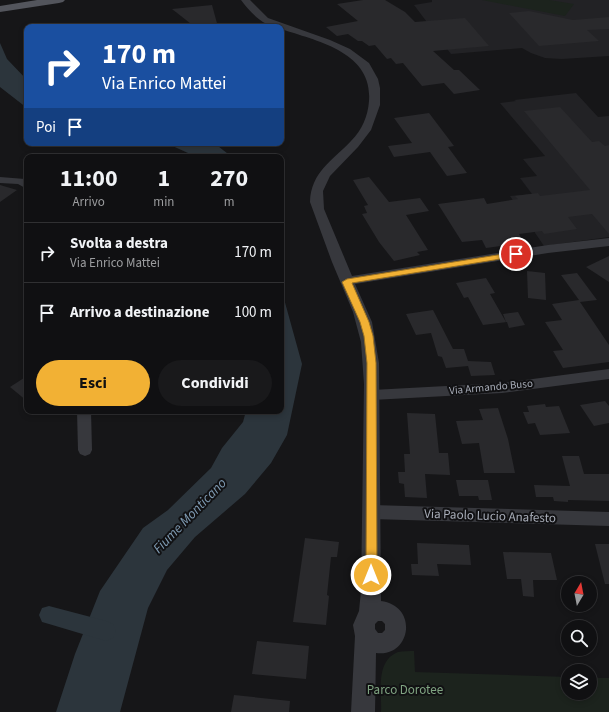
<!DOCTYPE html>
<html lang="it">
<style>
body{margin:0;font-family:"Source Sans 3",sans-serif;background:#19191b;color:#f1f3f6;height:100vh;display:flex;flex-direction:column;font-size:15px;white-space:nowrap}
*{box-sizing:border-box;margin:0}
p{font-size:13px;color:#9c9d9f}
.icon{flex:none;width:22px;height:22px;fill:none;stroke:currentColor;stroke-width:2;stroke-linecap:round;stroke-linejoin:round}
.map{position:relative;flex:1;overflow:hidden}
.panel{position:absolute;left:24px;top:154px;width:260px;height:260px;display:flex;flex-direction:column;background:#101012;border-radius:8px;box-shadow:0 2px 6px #0003,0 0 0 1px #303032}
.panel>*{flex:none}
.hud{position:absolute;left:24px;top:24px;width:260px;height:122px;border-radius:8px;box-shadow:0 2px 6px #0003,0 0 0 1px #303032;background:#1a4fa0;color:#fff;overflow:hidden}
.needle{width:26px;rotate:10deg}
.buttons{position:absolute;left:561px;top:576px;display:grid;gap:8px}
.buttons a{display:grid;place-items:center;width:36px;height:36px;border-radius:50%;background:#101012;box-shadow:0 2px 6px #0003,0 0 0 1px #303032;font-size:20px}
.pin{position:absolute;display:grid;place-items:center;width:34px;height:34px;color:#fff;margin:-17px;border:2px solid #fff;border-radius:50%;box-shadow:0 1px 4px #0007}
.me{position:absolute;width:44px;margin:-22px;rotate:0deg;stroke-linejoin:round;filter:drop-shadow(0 0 3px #0008)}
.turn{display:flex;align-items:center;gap:14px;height:84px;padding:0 12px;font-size:18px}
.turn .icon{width:52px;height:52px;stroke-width:2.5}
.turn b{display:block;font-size:28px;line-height:34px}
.then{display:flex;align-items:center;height:38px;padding:0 12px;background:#0003;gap:8px;font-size:15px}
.eta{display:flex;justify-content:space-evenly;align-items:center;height:68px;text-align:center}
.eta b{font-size:24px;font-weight:700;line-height:28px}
.action{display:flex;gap:8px;margin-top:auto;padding:8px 12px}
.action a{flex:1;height:46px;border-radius:24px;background:#f2b134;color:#111;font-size:16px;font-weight:700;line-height:46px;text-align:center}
.action a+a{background:#19191b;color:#f1f3f6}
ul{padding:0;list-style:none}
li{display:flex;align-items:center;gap:12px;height:60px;padding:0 12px;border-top:1px solid #303032}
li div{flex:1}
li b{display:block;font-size:15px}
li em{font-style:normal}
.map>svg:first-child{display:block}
.built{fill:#222225}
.green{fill:#1c231d}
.water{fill:#2c353c}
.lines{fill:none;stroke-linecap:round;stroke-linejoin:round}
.canal{fill:#2c353c;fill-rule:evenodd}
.building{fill:#29292c}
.minor{fill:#37383d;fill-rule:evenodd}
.tertiary{fill:#37383d;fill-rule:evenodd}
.primary{fill:#53555c;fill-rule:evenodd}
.route{fill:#f2b134;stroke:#9d7322}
.labels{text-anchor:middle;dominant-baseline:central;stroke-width:4;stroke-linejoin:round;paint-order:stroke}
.street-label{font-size:11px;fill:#a8adb8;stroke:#111113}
.near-street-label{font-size:13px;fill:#a8adb8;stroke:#111113}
.near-park-label{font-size:13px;fill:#7fa381;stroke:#111113}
.near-water-label{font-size:14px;font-style:italic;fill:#7f9bb3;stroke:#111113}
</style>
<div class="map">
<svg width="609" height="712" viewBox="0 0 609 712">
<rect width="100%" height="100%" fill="#161618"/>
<g class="built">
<polygon points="432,0 609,0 609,56 562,59 545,58 531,53 522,48 451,54 414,5 432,2"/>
<polygon points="576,93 598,117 609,116 609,237 544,246 510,196 532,194 520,178 537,176 523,159 545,156 500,103 516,101 514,100"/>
</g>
<g class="green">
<polygon points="482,0 549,0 574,4 565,16"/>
<path d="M414,651L415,672L568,677V693H590V678H609V712H381C382,692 375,661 398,652C403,651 409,651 414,651Z"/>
</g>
<g class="water">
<polygon points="0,43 7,59 27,80 27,108 0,87"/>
<polygon points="166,143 214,143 232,157 192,157 188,153"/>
<polygon points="281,288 302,364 287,435 271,463 245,494 195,537 167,570 148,608 120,712 56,712 75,654 100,591 143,528 168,510 211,468 222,448 243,422 246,411 281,411"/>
</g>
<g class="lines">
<polygon class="canal" points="49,606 106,621 113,624 116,631 113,638 106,641 49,624 42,622 39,615 42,608"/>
</g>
<g class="building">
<polygon points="363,0 385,0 405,12 415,22 465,18 489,46 433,51 454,70 459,70 480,90 454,94 444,83 422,86 403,63 396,64 391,58 387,59 375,45 369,46 362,41 358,41 348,34 337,36 326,27 358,21 337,4"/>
<polygon points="212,5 218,27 195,27 172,9"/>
<polygon points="529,11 573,20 609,17 609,29 587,30 599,41 539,46 509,13"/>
<polygon points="560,107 592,142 599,141 605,146 609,145 609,234 592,214 568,217 577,229 544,234 542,231 519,234 524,243 486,248 482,240 462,242 438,204 484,198 487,204 518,199 515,196 538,193 540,196 590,190 524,111"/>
<polygon points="429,113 454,146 448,147 467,173 447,176 430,152 394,157 388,146 412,143 394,118"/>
<polygon points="369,177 389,202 420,198 429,211 406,215 428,250 417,252 420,255 394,261 379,242 362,214 367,213 364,206 368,205 353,180"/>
<polygon points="0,185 17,190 0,202"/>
<polygon points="609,256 609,282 586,267"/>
<polygon points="527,271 545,273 546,300 528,298"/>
<polygon points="577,273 597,300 580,302 609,345 609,362 563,368 553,351 563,350 545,322 562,320 552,304 579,300 561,275"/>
<polygon points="486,278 495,293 490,294 506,322 503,314 518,312 525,325 509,328 507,322 483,325 468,297 464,298 456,283"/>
<polygon points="433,310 453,349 464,349 468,361 491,362 495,375 471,376 468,366 446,368 442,357 438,356 431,333 416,335 406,314"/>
<polygon points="27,376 27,401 10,387"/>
<polygon points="605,401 609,406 609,423 594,426 580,405"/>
<polygon points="545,404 546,407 559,406 570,433 540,435 535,423 528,424 523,412 529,412 527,406"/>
<polygon points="498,408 508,439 515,473 484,473 479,443 462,444 456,421 483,420 479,409"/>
<polygon points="407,413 435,414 439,453 448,453 450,475 425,474 427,498 405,497 404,484 399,483 398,472 405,472 404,454 410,454"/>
<polygon points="562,456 579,456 584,474 609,474 609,501 568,500 568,502 554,501 553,497 536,497 534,485 570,486"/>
<polygon points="456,480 488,480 492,500 479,500 478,496 459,496"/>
<polygon points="305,538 339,542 337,557 331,557 327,595 329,596 326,625 293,622"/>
<polygon points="417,543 469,545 471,565 437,564 439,576 412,575 411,564 418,564"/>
<polygon points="595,544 609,544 609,584 605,584"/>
<polygon points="503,552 551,553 557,580 533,580 534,597 523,596 521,579 507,579"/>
<polygon points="257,641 309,646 306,679 252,674"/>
<polygon points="234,695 290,701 289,712 231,712"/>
</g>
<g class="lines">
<g class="minor">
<polygon points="0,177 25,179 27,181 27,189 18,184 0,183"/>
<polygon points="609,369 609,379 502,393 372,400 367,399 365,395 367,391 372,390 502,383"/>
<polygon points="77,411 91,411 92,450 90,454 85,456 80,454 78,450"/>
<polygon points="372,505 609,512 609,526 372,519 366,517 364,512 366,507"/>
</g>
<path class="tertiary" d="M241,0H250L268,18L330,40L350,49L369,63L378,79L380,88V105L371,130L358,147L330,176L323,191L324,209L352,276L548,245L609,238V246L548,253L355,284L372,322L379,363L381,601C419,606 411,658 376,653L375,712H351L355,636L353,625L359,611L361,591L364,384L361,342L353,312L332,262L310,202C311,172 332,161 351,141C362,130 368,116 369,101C373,52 317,41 281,29V27C263,27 251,13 241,0ZM378,621H382L385,624V630L382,633H378L375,629V624Z"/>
<polygon class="primary" points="37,0 65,0 63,2 59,3 0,12 0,6"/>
</g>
<polygon class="route" points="516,252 520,254 519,256 352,283 369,322 373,336 376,363 377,575 376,579 371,581 367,579 366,575 367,363 364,336 360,322 342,282 347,279"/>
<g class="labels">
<g class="street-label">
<text transform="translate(491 387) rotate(-5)">Via Armando Buso</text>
</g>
<g class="near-street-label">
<text transform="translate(490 516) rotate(2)">Via Paolo Lucio Anafesto</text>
</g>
<g class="near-park-label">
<text x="405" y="690">Parco Dorotee</text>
</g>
<g class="near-water-label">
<text transform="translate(190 516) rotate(-46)">Fiume Monticano</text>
</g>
</g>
</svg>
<div class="buttons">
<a><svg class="needle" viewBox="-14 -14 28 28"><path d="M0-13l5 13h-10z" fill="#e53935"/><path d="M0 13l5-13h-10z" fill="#9c9d9f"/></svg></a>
<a><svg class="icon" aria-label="search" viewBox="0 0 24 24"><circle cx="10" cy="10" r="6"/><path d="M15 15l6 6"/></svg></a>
<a><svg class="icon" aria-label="layers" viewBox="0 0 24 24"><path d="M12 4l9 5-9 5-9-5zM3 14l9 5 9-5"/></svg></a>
</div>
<div class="pin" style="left:516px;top:254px;background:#d93025"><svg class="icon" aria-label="arrive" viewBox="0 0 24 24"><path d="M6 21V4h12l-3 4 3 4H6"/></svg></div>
<svg class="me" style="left:371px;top:575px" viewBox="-20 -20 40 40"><circle r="17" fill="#f2b134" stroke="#fff" stroke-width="3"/><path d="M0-11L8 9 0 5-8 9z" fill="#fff"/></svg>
<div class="hud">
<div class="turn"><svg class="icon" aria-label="right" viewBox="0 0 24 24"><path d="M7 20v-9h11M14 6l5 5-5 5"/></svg><div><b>170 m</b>Via Enrico Mattei</div></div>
<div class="then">Poi<svg class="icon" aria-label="arrive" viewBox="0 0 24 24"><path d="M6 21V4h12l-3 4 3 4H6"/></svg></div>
</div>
<section class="panel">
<div class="eta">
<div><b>11:00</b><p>Arrivo</p></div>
<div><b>1</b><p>min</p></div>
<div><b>270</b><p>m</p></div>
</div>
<ul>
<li><svg class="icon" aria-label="right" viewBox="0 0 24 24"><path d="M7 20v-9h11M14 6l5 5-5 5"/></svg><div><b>Svolta a destra</b><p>Via Enrico Mattei</p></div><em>170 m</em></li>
<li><svg class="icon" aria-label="arrive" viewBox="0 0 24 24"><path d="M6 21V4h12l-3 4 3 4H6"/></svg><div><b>Arrivo a destinazione</b></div><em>100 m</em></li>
</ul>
<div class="action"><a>Esci</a><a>Condividi</a></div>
</section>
</div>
